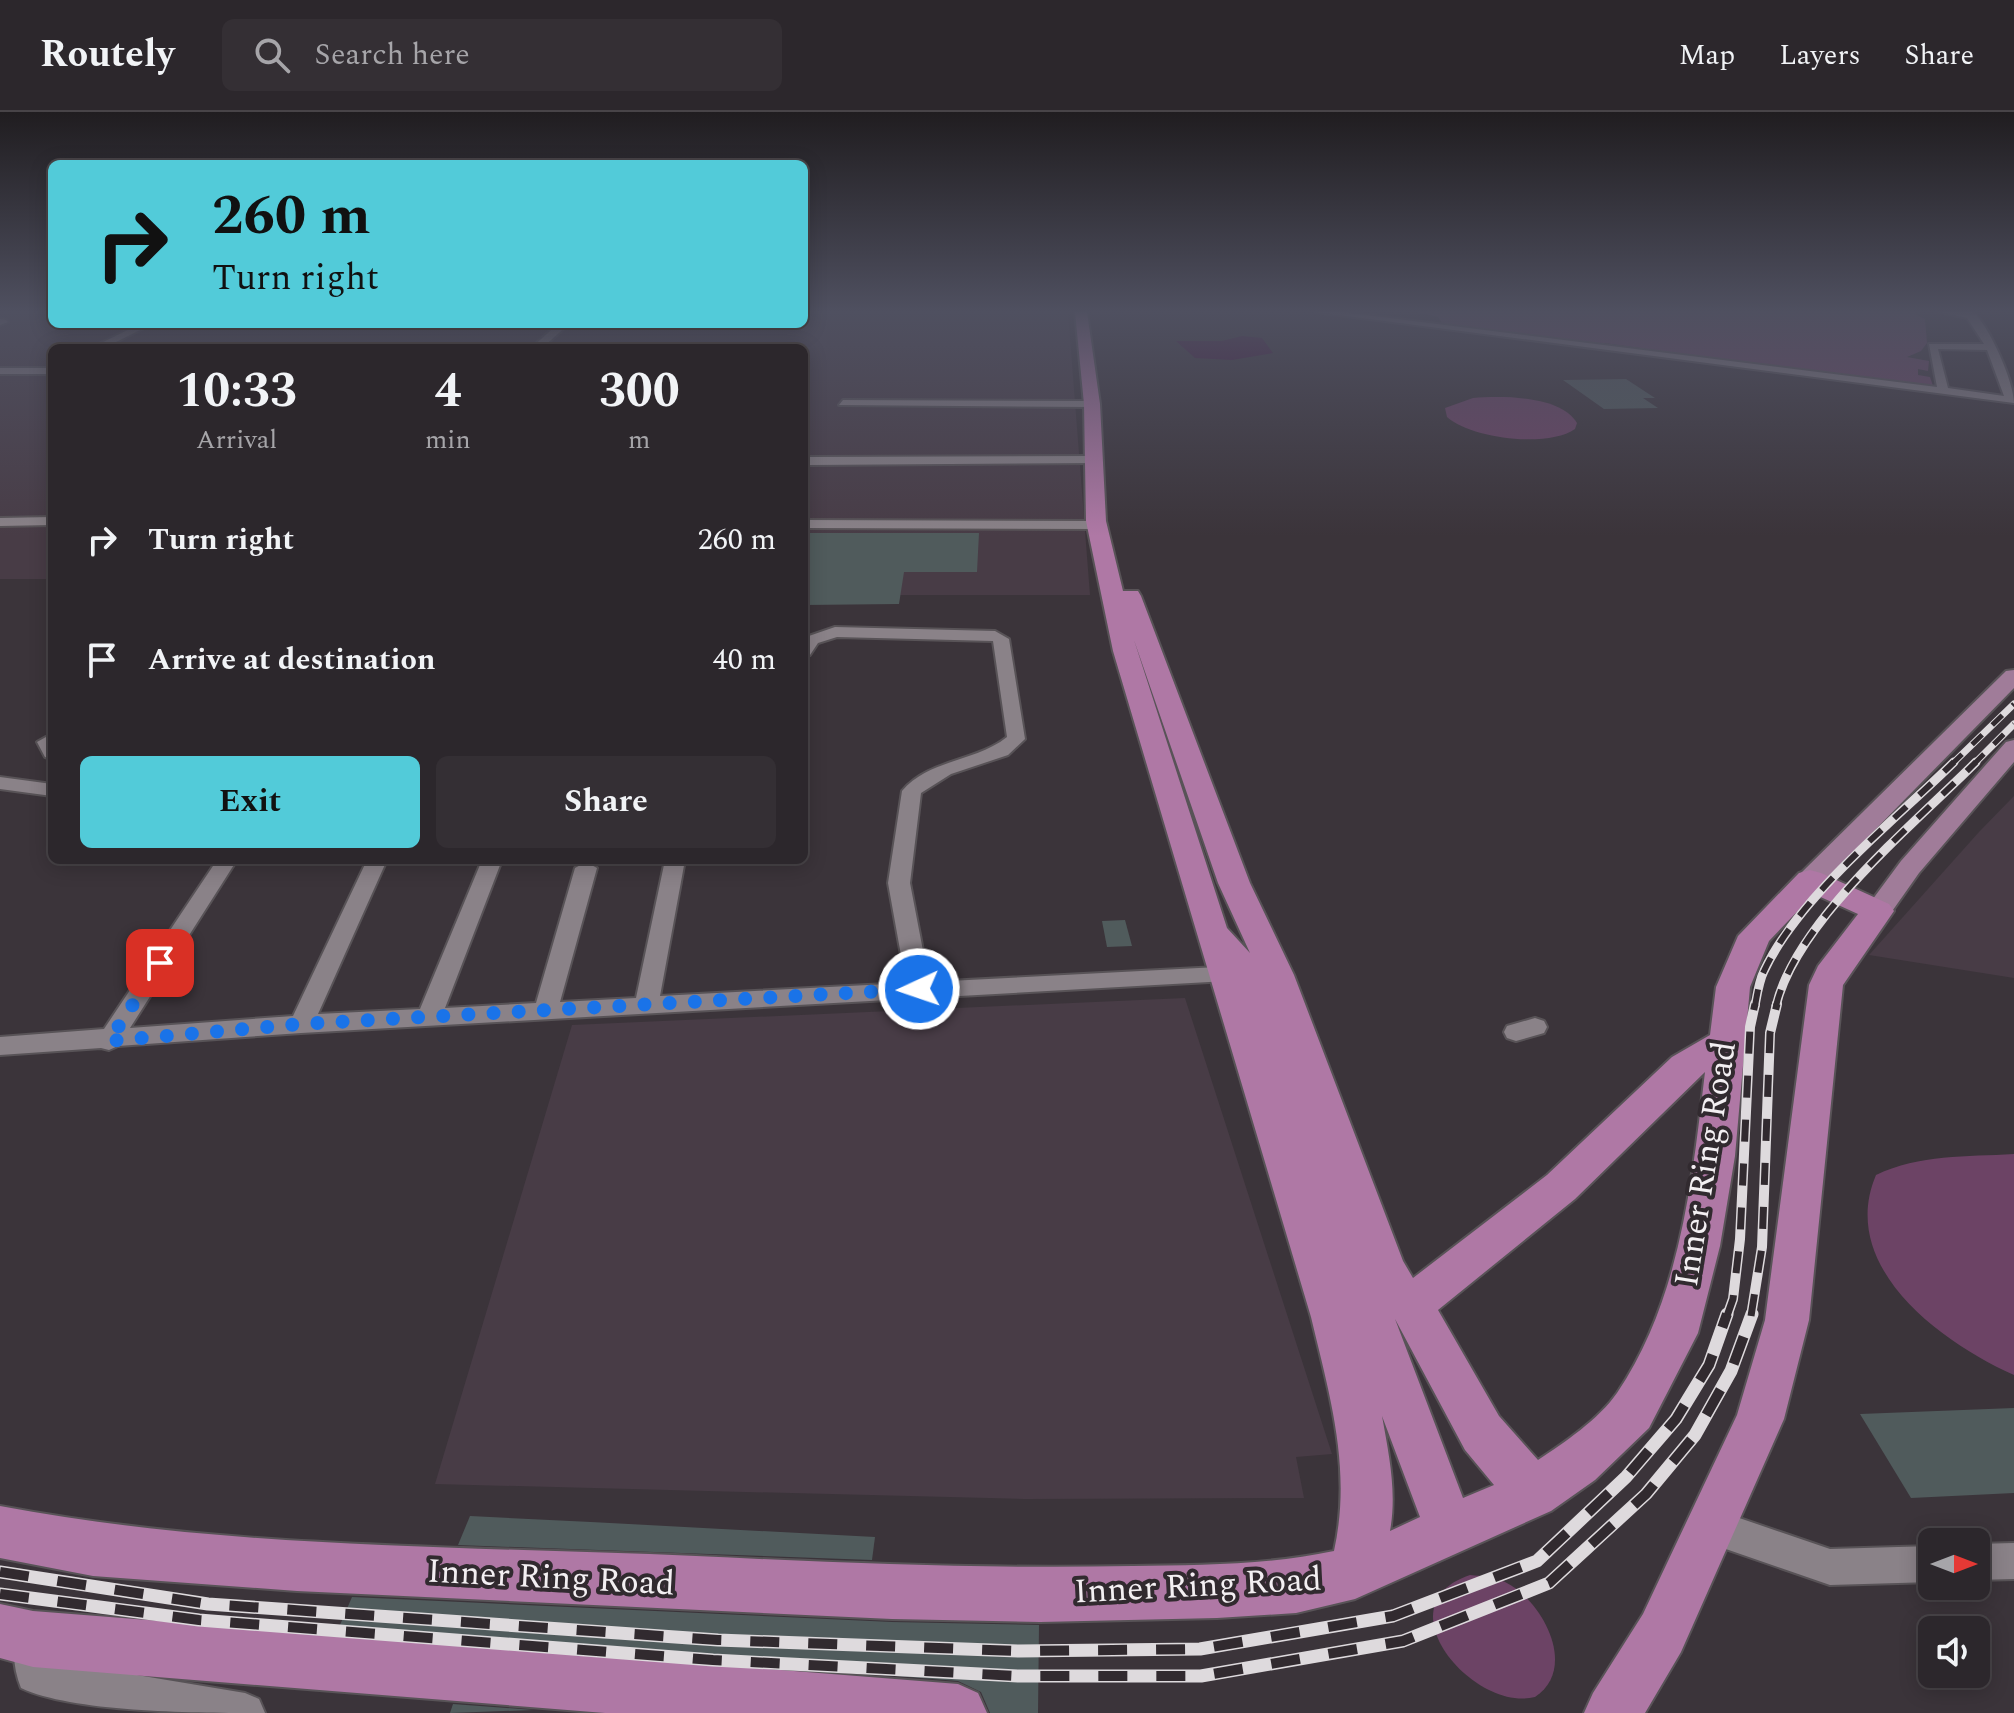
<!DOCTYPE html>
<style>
body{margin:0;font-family:Spectral,serif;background:#342f34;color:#f1f3f6;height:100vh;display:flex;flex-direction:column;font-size:30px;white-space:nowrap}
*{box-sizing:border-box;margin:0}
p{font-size:26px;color:#a6a5a9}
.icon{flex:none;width:44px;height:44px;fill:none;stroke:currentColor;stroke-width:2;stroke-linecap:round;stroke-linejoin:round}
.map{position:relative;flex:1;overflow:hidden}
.details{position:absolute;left:48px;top:232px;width:760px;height:520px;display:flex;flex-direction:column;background:#2c272c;border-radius:12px;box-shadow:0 4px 20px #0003,0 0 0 2px #484448}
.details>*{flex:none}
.hud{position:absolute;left:48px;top:48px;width:760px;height:168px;border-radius:12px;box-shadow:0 4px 20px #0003,0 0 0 2px #484448;background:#52cbd9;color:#111;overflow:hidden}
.needle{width:52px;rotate:90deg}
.fabs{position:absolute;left:1918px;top:1416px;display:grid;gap:16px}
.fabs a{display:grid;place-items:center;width:72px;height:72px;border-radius:12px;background:#2c272c;box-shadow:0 4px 20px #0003,0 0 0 2px #484448;font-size:40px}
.pin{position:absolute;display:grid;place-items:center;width:68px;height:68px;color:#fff;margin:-34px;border-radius:16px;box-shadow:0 4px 12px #0006}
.me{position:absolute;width:88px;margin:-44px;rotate:267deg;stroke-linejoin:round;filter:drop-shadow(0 0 6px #0008)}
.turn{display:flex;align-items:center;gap:28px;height:168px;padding:0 32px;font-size:36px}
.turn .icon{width:104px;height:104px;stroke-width:2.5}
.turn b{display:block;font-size:56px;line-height:68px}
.eta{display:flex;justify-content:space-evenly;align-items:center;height:136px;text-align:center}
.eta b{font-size:48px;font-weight:700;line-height:56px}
.primary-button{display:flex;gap:16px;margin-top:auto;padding:16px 32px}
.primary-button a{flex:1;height:92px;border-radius:12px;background:#52cbd9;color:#111;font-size:32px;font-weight:700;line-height:92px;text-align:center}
.primary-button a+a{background:#342f34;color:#f1f3f6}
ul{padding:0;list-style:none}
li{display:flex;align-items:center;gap:24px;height:120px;padding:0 32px}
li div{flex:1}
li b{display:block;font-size:30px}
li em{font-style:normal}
header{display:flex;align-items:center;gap:48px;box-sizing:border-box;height:112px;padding:0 40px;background:#2c272c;border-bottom:2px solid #484448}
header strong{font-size:38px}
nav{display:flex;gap:44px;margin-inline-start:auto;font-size:28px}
.search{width:560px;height:72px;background:#342f34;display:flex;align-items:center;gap:20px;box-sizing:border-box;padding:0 28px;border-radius:12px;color:#a6a5a9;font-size:30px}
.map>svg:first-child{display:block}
.built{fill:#483c46}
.green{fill:#6c4365}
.water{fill:#400d3a}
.building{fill:#505b5c}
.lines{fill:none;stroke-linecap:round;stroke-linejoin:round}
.minor-casing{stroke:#585357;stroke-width:4}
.major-casing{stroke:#585357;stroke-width:4}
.highway-casing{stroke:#585357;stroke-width:4}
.minor{fill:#8a8288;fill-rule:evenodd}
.major{fill:#a07c99;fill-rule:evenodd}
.highway{fill:#af78a5;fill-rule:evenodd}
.rail-far3-casing{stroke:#dedadd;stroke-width:7}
.rail-far2-casing{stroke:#dedadd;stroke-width:9}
.rail-far1-casing{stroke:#dedadd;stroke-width:10}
.rail-casing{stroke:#dedadd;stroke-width:13}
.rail-far3{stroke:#312a2f;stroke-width:5;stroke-dasharray:14;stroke-linecap:butt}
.rail-far2{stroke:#312a2f;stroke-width:6;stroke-dasharray:17;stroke-linecap:butt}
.rail-far1{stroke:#312a2f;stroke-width:7;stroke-dasharray:22;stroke-linecap:butt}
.rail{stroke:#312a2f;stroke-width:10;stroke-dasharray:29;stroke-linecap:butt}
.route{stroke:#1a73e8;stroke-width:14;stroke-dasharray:0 25.2}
.labels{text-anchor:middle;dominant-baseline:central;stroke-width:8;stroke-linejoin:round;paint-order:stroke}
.near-street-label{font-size:34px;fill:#f3eff2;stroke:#312a2f}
</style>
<header>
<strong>Routely</strong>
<div class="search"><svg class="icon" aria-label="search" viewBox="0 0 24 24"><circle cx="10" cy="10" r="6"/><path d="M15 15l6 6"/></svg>Search here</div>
<nav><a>Map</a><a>Layers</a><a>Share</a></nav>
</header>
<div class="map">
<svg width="2014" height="1601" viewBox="0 0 2014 1601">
<rect width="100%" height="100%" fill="#3b343a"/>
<g class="built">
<polygon points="0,200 52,200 52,212 804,212 804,200 1068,200 1090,483 902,483 804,488 804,236 52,236 52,467 0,467"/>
<polygon points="2014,684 2014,866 1869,843 1979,720"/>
<polygon points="1185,886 1332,1342 1296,1345 1304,1386 1024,1387 435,1372 572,913"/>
</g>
<g class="green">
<polygon points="1417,200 1921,200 1913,201 1925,207 1927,231 1921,239 1907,245 1929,249 1928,259 1918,257 1918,263 1930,265 1934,277 1604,231 1582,231 1444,214 1438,205"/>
<path d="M1473,286C1502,284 1560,283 1577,311L1575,317C1548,336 1472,327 1447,305L1445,296Z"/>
<path d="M2014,1042V1263C1942,1231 1837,1155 1876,1063C1920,1042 1966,1045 2014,1042Z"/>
<path d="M1470,1463C1482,1464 1494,1465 1505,1470C1542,1488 1579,1556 1535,1585C1475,1601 1380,1493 1470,1463Z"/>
</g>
<polygon class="water" points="1242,224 1262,226 1273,241 1232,248 1195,246 1176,229 1222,229"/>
<g class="building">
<polygon points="1626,267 1655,286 1643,286 1658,296 1604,297 1563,268"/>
<polygon points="804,421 979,421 977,460 904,460 899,492 804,493"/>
<polygon points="1125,808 1132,834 1107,835 1102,809"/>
<polygon points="2014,1296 2014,1381 1911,1386 1860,1302"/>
<polygon points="470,1404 591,1410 875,1425 872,1448 458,1433"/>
<polygon points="352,1485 892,1510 1039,1513 1038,1601 990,1601 981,1580 958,1569 337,1520"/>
<polygon points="453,1592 534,1598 450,1601"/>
</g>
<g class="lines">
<defs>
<g id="minor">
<path d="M1316,200H1342L1937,275L1929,232H1984L1967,206L1940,200H1973C1988,212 2014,269 2014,291ZM1938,237L1987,238L2004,284L1948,276Z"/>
<polygon points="0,207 6,208 8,210 0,213"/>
<polygon points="140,212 152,212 104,236 91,236"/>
<polygon points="558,212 569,212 542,236 531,236"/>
<rect x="0" y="256" width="52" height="6"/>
<polygon points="843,288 1092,289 1097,292 1092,295 839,293"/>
<polygon points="1094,344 1098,345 1098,351 810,353 804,349 810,345"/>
<polygon points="52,405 52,413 0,414 0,406"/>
<polygon points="804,408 1097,409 1104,413 1097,417 804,416"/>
<path d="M835,515L995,519L1009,527L1025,627L1008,643L951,662L921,681L910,771L929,870L1237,854L1249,862L1245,868L301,921L118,934L109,938L101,936L0,943V925L104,917L217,748H237L130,916L293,904L367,748H387L318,902L420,897L482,748H502L445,896L536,891L575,756L586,750L597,756L560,890L636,886L665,748H685L660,884L906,871L888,771L902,679C929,647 976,650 1007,625L993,529L837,525L818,531L810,543L804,545L806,525Z"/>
<polygon points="46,625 52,626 52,647 45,645 37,630"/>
<polygon points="0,665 52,672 52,684 0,677"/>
<polygon points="1535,906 1544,909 1547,915 1544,921 1516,929 1507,926 1504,920 1507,914"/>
<polygon points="1710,1396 1830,1437 1932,1434 1932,1470 1830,1473 1697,1427 1692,1414 1697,1401"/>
<polygon points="2014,1431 2014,1467 1976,1468 1976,1432"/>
<path d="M33,1508L46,1514L52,1527L53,1549L245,1581L259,1587L265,1601C202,1601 74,1601 21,1576C13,1556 11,1534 20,1514Z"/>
</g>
<g id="major">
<polygon points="2014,558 2014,576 1820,774 1800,774 1796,768 1800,762 2006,559"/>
<polygon points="2014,628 2014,650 1919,761 1888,805 1868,805 1864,799 1901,749 2006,630"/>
</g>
<g id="highway">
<path d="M1075,200H1087L1100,292L1106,409L1123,479H1138L1141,484L1250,771L1294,863L1403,1149L1413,1166L1547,1063L1672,945L1710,923L1716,875L1738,824L1799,761L1810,758L1821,761L1889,792L1894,799L1843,873L1809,1208L1784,1307L1681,1540L1645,1601H1584L1593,1581L1643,1502L1737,1303L1765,1208L1809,873L1818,854L1858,802L1814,782L1769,829L1750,875L1735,1044L1720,1134L1698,1221L1649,1316L1595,1368L1551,1399L1355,1487L1296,1501L1217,1506L1040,1510L892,1507L297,1479L93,1464L0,1446V1394C225,1437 467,1434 696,1444C842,1451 987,1457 1133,1454C1200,1453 1268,1453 1334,1439C1352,1357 1330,1285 1311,1205L1113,539L1086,409L1084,292ZM1134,528L1218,771L1250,841L1227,816ZM1705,960C1692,1070 1680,1188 1617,1281C1599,1307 1564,1331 1538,1348L1499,1304L1438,1198L1575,1087ZM1395,1207L1465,1338L1494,1373L1463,1386ZM1382,1304L1420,1405L1390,1419C1397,1380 1389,1343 1382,1304Z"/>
<polygon points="0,1492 33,1499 958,1572 978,1581 987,1601 605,1601 33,1555 0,1546"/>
</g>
</defs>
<use href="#minor" class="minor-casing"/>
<use href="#major" class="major-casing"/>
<use href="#highway" class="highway-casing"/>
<use href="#minor" class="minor"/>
<use href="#major" class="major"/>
<use href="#highway" class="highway"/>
<defs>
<g id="rail-far3">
<polyline points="1952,652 2014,592"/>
<polyline points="1974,652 2014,612"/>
</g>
<g id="rail-far2">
<path d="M1755,894C1757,883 1759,869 1764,859C1799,784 1894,709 1954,650"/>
<path d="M1776,894C1796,809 1913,713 1976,650"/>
</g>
<g id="rail-far1">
<polyline points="1727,1204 1733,1187 1740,1127 1750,915 1755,892"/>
<polyline points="1751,1204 1762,1135 1770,921 1777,892"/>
</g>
<g id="rail">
<polyline points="0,1460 208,1492 718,1528 1019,1539 1200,1537 1393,1504 1537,1449 1626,1365 1676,1307 1709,1253 1727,1202"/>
<polyline points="0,1482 199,1508 713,1548 1018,1564 1201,1564 1403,1529 1549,1471 1646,1382 1695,1323 1731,1259 1752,1202"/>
</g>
</defs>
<use href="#rail-far3" class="rail-far3-casing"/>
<use href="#rail-far2" class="rail-far2-casing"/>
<use href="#rail-far1" class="rail-far1-casing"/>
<use href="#rail" class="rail-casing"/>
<use href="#rail-far3" class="rail-far3"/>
<use href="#rail-far2" class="rail-far2"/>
<use href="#rail-far1" class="rail-far1"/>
<use href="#rail" class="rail"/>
</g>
<linearGradient id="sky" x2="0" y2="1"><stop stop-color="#201d20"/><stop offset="0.47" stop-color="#4f5060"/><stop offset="1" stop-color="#4f5060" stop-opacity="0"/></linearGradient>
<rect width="2014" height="424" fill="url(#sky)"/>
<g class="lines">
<polyline class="route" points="160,851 109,929 301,912 919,877"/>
</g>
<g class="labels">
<g class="near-street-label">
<text transform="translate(1706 1052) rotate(-81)">Inner Ring Road</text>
<text transform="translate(551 1466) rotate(3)">Inner Ring Road</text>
<text transform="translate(1198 1474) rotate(-3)">Inner Ring Road</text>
</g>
</g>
</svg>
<div class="fabs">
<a><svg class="needle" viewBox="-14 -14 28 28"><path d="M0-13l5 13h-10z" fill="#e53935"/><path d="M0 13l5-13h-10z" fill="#a6a5a9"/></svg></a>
<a><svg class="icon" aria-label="sound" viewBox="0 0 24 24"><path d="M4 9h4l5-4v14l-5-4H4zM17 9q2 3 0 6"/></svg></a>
</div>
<div class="pin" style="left:160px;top:851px;background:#d93025"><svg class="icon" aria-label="arrive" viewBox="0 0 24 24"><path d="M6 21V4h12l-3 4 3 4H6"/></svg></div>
<svg class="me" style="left:919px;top:877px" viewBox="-20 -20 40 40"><circle r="17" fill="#1a73e8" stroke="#fff" stroke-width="3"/><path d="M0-11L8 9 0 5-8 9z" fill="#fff"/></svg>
<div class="hud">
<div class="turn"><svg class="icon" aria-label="right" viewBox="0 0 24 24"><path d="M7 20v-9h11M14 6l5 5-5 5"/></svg><div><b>260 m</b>Turn right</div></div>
</div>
<section class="details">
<div class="eta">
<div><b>10:33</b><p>Arrival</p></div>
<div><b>4</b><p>min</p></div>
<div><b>300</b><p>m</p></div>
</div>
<ul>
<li><svg class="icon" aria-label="right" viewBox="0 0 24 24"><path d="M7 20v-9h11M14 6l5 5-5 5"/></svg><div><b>Turn right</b></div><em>260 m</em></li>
<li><svg class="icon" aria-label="arrive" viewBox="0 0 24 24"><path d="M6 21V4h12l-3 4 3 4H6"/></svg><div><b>Arrive at destination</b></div><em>40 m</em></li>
</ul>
<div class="primary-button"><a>Exit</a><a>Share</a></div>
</section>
</div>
